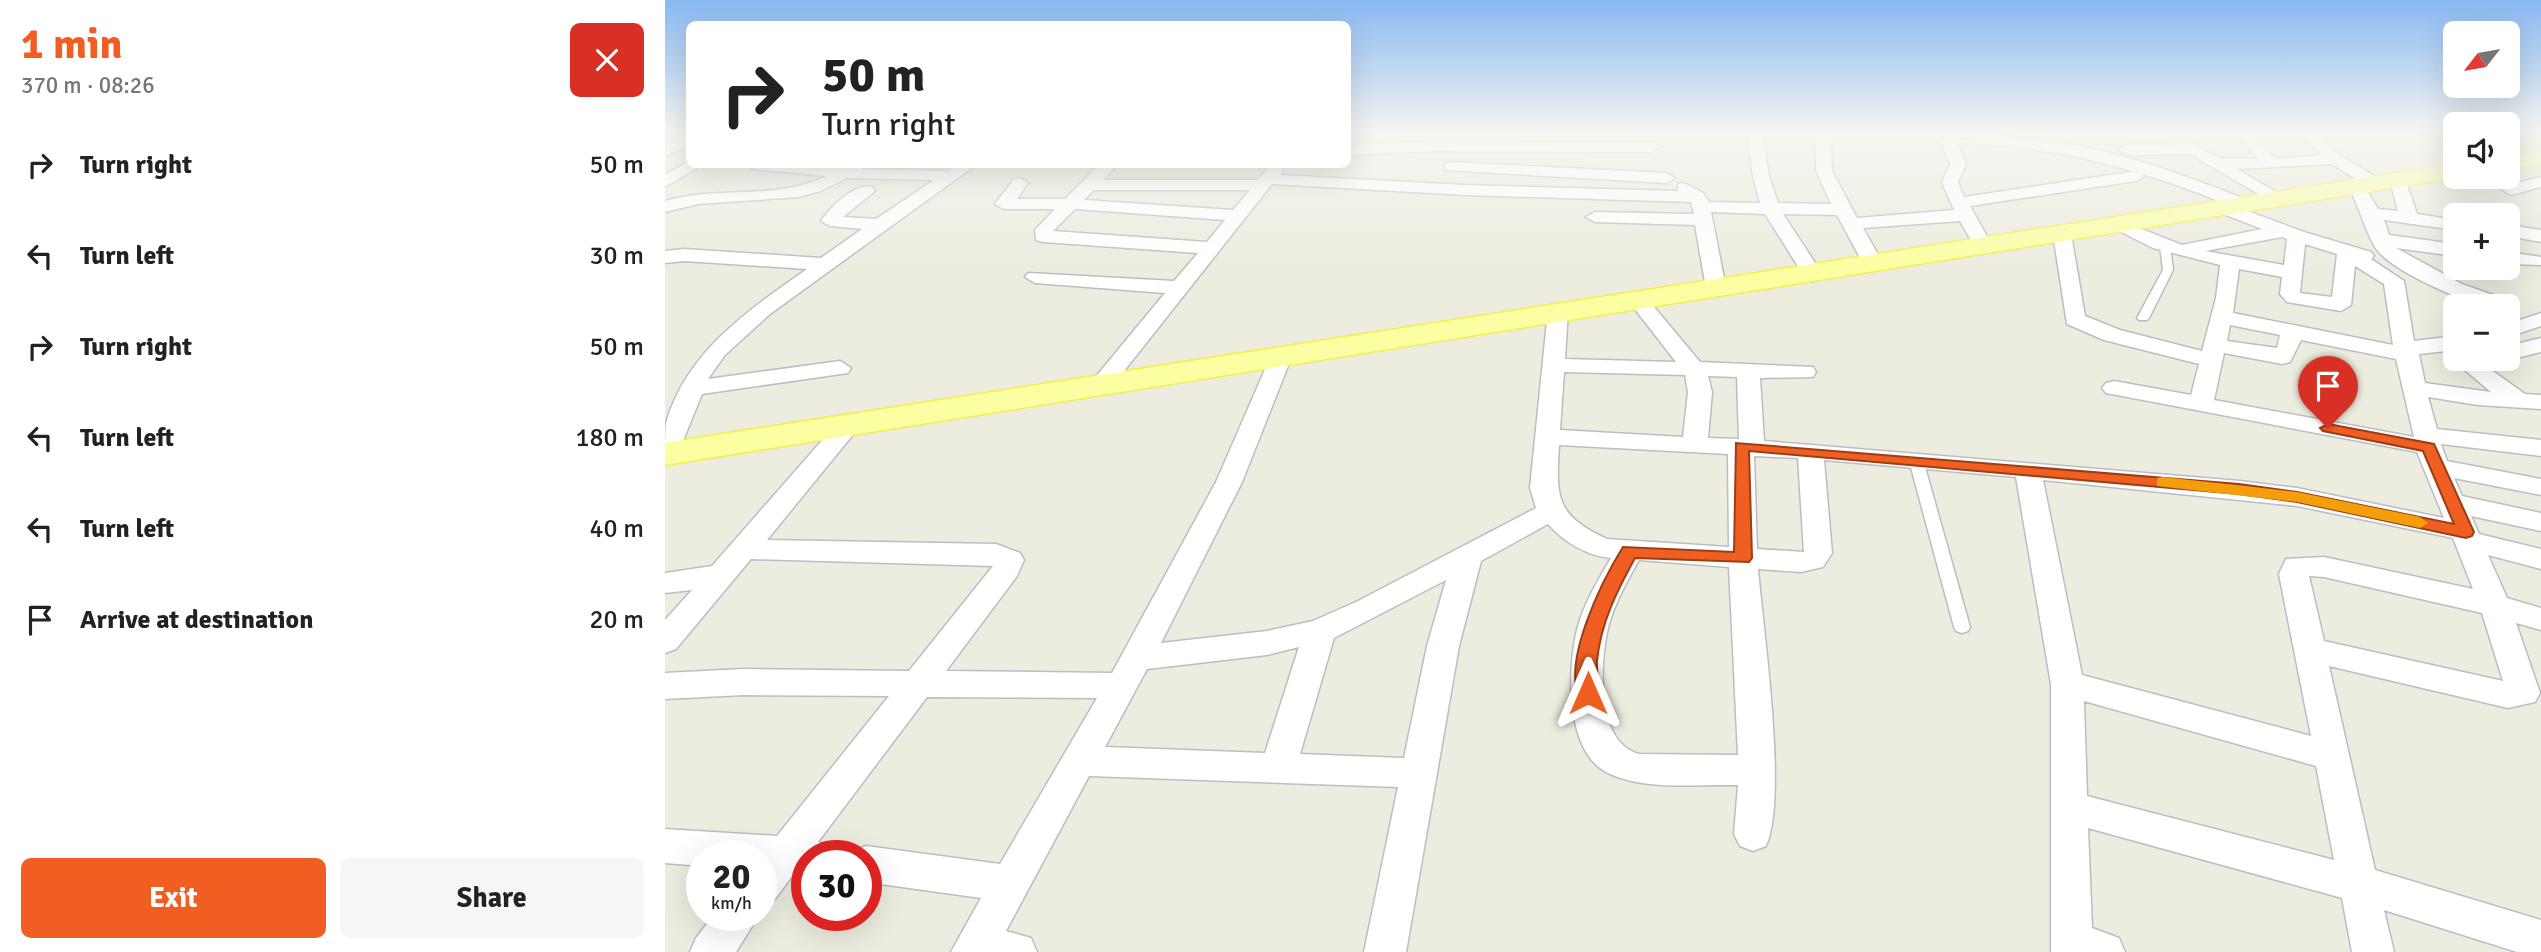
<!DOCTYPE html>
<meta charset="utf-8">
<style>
body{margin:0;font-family:Signika,sans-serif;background:#f6f6f6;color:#222;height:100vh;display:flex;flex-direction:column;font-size:26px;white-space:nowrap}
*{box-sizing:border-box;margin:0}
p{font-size:23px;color:#767676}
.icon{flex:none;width:38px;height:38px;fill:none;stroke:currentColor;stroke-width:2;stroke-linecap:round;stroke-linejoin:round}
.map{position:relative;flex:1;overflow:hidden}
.details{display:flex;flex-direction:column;background:#fff;width:665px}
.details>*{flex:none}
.top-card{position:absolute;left:21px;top:21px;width:665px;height:147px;border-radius:10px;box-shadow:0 7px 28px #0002;background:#fff;color:#222;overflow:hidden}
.needle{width:46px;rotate:239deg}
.tools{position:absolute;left:1778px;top:21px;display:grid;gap:14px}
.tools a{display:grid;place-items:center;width:77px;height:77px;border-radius:10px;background:#fff;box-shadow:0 7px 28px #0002;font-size:35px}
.speed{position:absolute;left:21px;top:840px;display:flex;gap:14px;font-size:35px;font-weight:700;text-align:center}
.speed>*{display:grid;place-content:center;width:91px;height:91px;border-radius:50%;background:#fff;box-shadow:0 7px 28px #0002;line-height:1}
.speed small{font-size:18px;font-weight:400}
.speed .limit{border:10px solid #d22;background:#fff;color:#111}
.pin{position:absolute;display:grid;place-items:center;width:60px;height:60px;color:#fff;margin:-72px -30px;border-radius:50% 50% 50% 0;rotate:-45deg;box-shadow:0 0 7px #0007}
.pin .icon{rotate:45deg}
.me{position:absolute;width:77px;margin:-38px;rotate:0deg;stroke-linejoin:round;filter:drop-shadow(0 0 5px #0008)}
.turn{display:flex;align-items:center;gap:24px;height:147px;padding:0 21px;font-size:32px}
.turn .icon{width:91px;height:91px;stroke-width:2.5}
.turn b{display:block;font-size:49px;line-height:60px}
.round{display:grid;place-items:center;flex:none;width:74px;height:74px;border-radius:10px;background:#f6f6f6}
.summary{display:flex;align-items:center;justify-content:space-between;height:119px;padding:0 21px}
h1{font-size:42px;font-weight:800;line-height:52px;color:#f05f21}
.button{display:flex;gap:14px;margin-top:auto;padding:14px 21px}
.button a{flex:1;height:80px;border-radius:10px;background:#f05f21;color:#fff;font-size:28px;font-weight:800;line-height:80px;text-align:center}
.button a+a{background:#f6f6f6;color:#222}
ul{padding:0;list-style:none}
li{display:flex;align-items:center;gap:21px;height:91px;padding:0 21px}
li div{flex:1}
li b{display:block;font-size:26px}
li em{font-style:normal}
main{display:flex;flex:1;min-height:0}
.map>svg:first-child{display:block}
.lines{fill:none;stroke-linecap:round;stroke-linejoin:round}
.service-casing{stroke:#bcbdc4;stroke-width:3}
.minor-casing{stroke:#bcbdc4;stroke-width:3}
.primary-casing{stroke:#f7ed4d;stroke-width:3}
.service{fill:#fff;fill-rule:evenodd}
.minor{fill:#fff;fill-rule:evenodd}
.primary{fill:#faffa1;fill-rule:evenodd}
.route{fill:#f05f21;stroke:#9c3e15;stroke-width:2}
.slow{fill:#f59e0b}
</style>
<main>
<section class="details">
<div class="summary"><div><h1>1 min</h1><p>370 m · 08:26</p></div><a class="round" style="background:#d93025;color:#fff"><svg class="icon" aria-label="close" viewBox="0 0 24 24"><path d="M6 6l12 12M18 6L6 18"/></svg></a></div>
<ul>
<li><svg class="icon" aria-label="right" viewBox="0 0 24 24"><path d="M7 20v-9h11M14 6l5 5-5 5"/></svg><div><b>Turn right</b></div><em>50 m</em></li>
<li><svg class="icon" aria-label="left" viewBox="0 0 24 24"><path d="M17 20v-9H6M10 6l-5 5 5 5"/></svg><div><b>Turn left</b></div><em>30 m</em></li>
<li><svg class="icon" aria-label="right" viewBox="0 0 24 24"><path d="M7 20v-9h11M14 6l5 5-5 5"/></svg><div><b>Turn right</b></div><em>50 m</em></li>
<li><svg class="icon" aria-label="left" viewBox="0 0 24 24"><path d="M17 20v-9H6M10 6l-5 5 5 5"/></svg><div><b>Turn left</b></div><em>180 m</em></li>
<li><svg class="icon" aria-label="left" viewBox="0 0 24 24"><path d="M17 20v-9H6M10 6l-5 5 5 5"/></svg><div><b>Turn left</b></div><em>40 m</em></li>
<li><svg class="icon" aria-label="arrive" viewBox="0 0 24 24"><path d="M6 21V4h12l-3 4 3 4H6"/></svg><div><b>Arrive at destination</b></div><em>20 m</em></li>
</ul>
<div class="button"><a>Exit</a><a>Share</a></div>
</section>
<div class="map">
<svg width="1876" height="952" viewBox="0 0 1876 952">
<rect width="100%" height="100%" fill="#ececdf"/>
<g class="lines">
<defs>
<g id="service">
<polygon points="1500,243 1505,246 1508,270 1484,318 1482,320 1474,320 1472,318 1498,270 1495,246"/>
<polygon points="1251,456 1258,460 1305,627 1303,631 1297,633 1291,631 1289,627 1244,460"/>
</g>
<g id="minor">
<path d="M1030,133H1108L1098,138L1104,176L1113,203L1166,204L1151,171L1150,133C1232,133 1315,129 1396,143C1462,153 1524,177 1585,201L1588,205L1580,210L1639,232L1706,252L1709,256L1706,259L1739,281L1749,341L1790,336V350L1754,354L1760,383L1826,392L1795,366L1803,359H1830L1822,367L1860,394L1876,395V409L1813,405L1763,397L1772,429L1876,440V456L1776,444L1782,461L1876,479V495L1789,478L1797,496L1876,513V531L1806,516L1814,534L1876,549V569L1823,555L1842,598L1876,608V630L1851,623L1875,693L1870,702L1843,708L1664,666L1710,870L1876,920V952H1852L1719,910L1729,952H1687L1677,898L1423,828L1427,928L1454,938L1460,952H1386V684L1351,477L1159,460L1167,553L1158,567L1136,572L1093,569C1098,628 1123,799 1101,846L1088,851L1075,846L1069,834L1073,785C1032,784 984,791 945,774C899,754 902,666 913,626C920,602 933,580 946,558C922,556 899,542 883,524L816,561L794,646L741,952H699L733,787L424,776L341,931L366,938L372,952H286L316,898L201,882V856H185L187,852L201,846L335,864L432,698L262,697L153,842L159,844L164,856H142V873L130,872L110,899L96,904V856H37V866L0,863V829L112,836L224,696L78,695L0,699V673L78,669L244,671L328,566L86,559L11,649L0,653V620L27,590L0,593V573L47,566L174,421H192L195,426L102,540L331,544L355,553L359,560L352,576L281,671L447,673L551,482L608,351H624L627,356L577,482L496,643L602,631L648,621L693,601L871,508L865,488L883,311L893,305L903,311L900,359L1011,362L962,299L972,293L979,295L1035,362L1148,367L1151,372L1148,377L1095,378L1099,441L1575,481L1632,488L1779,518L1752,452L1441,393L1437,388L1441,383L1449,381L1526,395L1534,364L1439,340L1402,324L1388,234L1390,230L1397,228L1406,234L1420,316L1455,330L1537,351L1551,298L1555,265L1488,248L1444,226L1447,222H1459L1517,245L1597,229L1556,213L1553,209L1561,204C1470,167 1390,146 1292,143L1301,164L1293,182L1299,197L1471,171L1479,176L1471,181L1305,206L1328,247L1319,253L1312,251L1295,221L1198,228L1219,265L1209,271L1199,265L1172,215L1118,214L1158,275L1148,281L1141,279L1100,214L1046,212L1061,288L1051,294L1041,288L1030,225L930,222L921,217L930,212L1029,214L1026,202L800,195L607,184L444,390H428L424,385L500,293L370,283L360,277L363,273L509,281L533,253L378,242L371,240L370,230L390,209H339L330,204L349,179L355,178L363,183L352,199H400L435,164H453L438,180H593L606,164H620L615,175L800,185L1013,191V184L1019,183L1038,193L1044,202L1095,203L1088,176L1083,138H1037ZM1166,142H1276L1285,164L1277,182L1289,210L1192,218L1167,171ZM429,190H585L568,210L419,200ZM410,209L560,220L542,242L388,231ZM1617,237L1622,239L1619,265L1540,251ZM1640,244L1672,254L1667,297L1635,293ZM1690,266L1719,284L1728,345L1568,313L1574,269L1617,277L1615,294L1622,302L1676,311L1686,305ZM1565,325L1615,335L1612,348L1562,341ZM1636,340L1731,359L1749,437L1549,400L1559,353L1617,364L1625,362ZM899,372L1020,375L1023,392L1018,437L895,430ZM1043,376L1072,377L1074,439L1043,438L1047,392ZM894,445L1063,454L1064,547L942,539C890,515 891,497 894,445ZM1089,456L1133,458L1139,552L1092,549ZM1378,480L1632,506L1788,538L1808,589L1659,557L1621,559L1614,574L1646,736L1417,675ZM974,560L1064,567L1073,755L974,754C929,742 935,659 944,624C951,601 962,581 974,560ZM1644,576L1659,577L1817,613L1838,681L1659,641ZM781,580L762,646L739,758L635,754L669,638ZM634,647L600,753L440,747L482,669L602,655ZM1419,701L1651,766L1669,860L1422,796Z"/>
<path d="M1571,133H1587L1610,159L1656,155L1633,133H1650L1676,156L1716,180L1718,184L1710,189L1698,184L1713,209L1733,211L1725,180L1733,175L1739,176L1752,214L1790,220V230L1719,220L1724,235L1790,244V256L1731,248L1797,284L1848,302L1851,306L1843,312V306C1836,306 1828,307 1821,306C1794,300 1724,270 1710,247C1700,230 1694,207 1684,187L1686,183H1697L1667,164L1572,169L1618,196L1621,200L1618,204L1612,205L1525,154L1462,155L1454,150L1462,145L1528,144L1556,159H1593Z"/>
<polygon points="24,136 24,146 0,156 0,145"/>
<polygon points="768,141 988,142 996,147 988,152 768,151 682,155 682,145"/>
<polygon points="24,161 24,164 38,164 0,187 0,175"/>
<polygon points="786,162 1002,173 1010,178 1002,183 780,170 780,164"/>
<path d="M80,164L176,168L181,164H201L197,169L283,171L292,164H312L105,314L60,355L43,379L175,361L186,368L183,373L37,394L13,453L9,458L0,461C0,449 0,434 1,423C22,351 84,310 142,269L19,261L0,263V251L19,249L156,258L197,229L165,226L156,221C166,207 189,183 207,187L210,191L178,217L211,219L269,180L182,178L156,191L134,197L33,204L0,212V201C53,185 111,201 161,176L88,169Z"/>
<polygon points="1876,177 1876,187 1846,195 1837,190 1840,186"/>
<polygon points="1843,225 1876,230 1876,242 1843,236"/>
<polygon points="1843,252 1876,257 1876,265 1843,264"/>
<polygon points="1876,313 1876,326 1843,337 1843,324"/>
<polygon points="1876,338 1876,352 1843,360 1839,359 1843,359 1843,346"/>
<polygon points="49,915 94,915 71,952 25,952 31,938"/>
</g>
<g id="primary">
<polygon points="1876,151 1876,165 1843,170 1843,156"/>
<polygon points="1790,164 1790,177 1796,177 0,465 0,443"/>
</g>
</defs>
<use href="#service" class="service-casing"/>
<use href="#minor" class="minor-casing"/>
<use href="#primary" class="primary-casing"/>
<use href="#service" class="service"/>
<use href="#minor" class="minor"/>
<use href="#primary" class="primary"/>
</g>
<linearGradient id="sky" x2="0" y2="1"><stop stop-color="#89b8f1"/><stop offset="0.5" stop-color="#f6f6f1"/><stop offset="1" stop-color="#f6f6f1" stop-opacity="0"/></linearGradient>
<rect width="1876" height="267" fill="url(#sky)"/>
<path class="route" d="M1663,424L1769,444L1809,532L1807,536L1801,538L1632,502L1574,494L1084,451L1087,558L1084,562L970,558C952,591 936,622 932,661C931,673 936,687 930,699H915C896,662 938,579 958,547L1069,552L1071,443L1574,484L1632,492L1789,524L1758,451L1658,431L1655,428Z"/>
<polygon class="slow" points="1498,477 1632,492 1755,517 1763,523 1755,528 1632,502 1492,486 1492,478"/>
</svg>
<div class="tools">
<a><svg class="needle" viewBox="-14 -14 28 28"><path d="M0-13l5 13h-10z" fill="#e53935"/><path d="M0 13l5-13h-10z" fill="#767676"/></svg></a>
<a><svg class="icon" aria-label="sound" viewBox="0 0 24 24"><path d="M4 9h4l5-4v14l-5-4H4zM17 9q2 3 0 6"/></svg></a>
<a>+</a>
<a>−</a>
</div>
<div class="speed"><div>20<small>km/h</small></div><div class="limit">30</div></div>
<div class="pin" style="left:1663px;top:428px;background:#d93025"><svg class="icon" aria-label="arrive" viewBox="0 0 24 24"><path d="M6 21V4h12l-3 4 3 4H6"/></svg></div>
<svg class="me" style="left:923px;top:693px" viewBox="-20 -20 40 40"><path d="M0-17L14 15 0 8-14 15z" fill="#f05f21" stroke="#fff" stroke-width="4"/></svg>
<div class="top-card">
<div class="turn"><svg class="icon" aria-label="right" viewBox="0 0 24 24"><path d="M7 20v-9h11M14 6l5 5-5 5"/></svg><div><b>50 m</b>Turn right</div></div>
</div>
</div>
</main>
